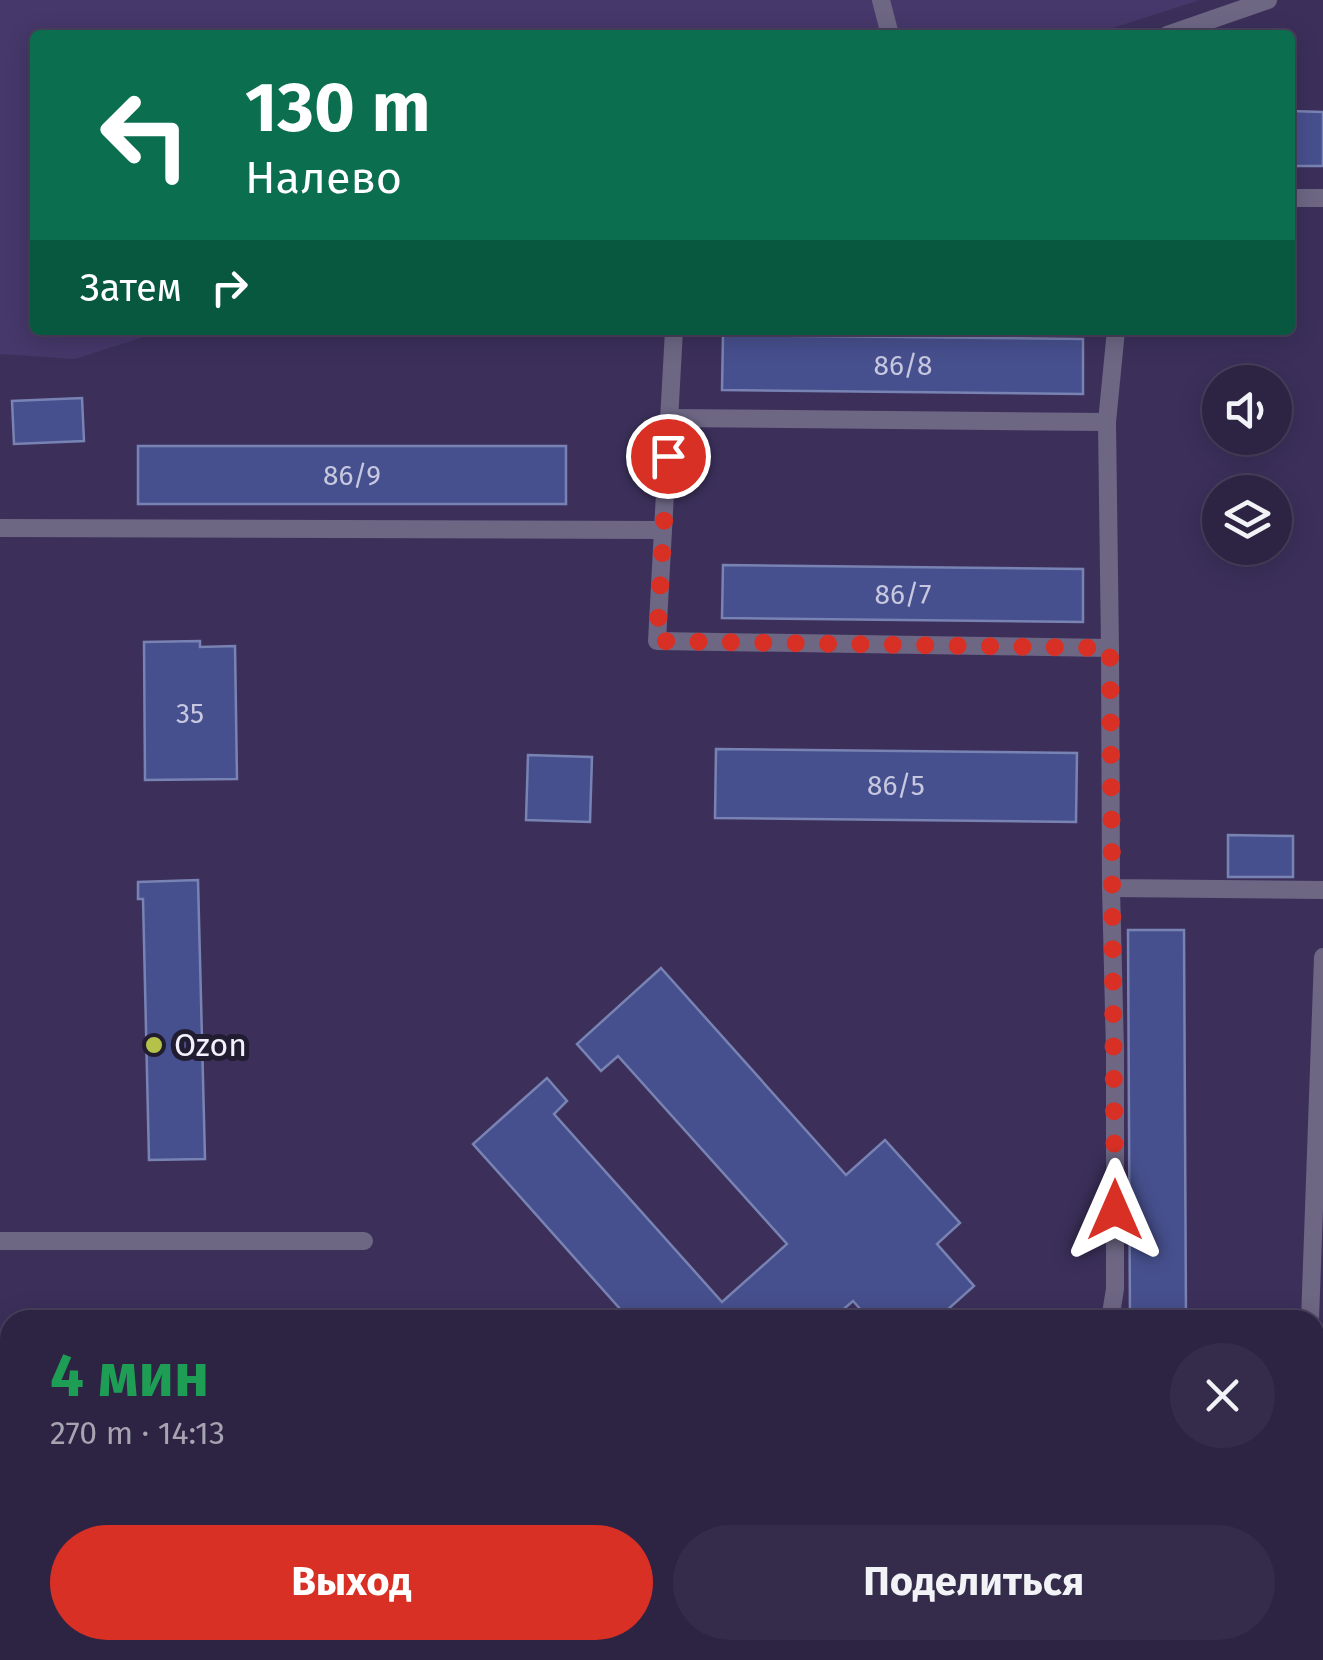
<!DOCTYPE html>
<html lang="ru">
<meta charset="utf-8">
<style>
body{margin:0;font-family:"Fira Sans",sans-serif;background:#352c4b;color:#f1f3f6;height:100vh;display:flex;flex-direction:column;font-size:38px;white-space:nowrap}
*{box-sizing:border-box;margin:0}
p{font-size:32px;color:#a7a4b2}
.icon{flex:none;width:55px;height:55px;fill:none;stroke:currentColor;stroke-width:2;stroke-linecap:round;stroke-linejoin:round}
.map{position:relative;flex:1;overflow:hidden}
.panel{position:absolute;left:0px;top:1310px;width:1325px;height:350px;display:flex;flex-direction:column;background:#2d2444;border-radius:30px 30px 0 0;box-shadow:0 5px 25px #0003,0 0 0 2px #48415d}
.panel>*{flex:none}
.guide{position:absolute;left:30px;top:30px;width:1265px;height:305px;border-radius:10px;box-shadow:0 5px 25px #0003,0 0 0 2px #48415d;background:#0b6e4f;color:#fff;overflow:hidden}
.controls{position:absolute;left:1202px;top:365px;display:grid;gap:20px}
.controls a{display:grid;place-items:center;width:90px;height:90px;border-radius:50%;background:#2d2444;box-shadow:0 5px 25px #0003,0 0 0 2px #48415d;font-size:50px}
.pin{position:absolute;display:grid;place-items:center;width:85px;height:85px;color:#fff;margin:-42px;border:5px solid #fff;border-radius:50%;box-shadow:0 2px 10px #0007}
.me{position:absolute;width:110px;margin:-55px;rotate:0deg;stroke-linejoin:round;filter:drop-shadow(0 0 8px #0008)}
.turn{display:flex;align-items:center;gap:35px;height:210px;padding:0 50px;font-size:45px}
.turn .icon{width:130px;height:130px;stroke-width:2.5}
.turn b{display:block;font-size:70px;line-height:85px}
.then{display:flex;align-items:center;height:95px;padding:0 50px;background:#0003;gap:20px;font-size:38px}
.round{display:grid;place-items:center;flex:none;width:105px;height:105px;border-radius:52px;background:#352c4b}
.summary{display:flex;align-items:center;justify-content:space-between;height:170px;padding:0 50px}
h1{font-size:60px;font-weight:700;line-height:75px;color:#1e9e55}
.primary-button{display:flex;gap:20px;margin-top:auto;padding:20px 50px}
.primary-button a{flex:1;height:115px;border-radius:60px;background:#d93025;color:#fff;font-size:40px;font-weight:700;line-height:115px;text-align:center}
.primary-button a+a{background:#352c4b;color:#f1f3f6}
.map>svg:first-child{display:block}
.built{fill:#46386a}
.building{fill:#47508e;stroke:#7983b3;stroke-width:2.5}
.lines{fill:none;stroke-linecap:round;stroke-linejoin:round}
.lane{stroke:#6d6784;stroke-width:18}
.route{stroke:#d93025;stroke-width:18;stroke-dasharray:0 32.4}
.poi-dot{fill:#b5c24a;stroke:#211c30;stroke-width:4}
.labels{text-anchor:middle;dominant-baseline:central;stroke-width:10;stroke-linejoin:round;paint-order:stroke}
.number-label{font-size:28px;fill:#c7c8e0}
.poi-label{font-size:32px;fill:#f2f0fb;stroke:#211c30;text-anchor:start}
</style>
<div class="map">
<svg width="1323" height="1660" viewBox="0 0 1323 1660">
<rect width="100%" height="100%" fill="#3c305b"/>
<polygon class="built" points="0,0 1200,0 1091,35 35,35 35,330 165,330 75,359 0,354"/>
<g class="building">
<polygon points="1290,111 1323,112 1323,166 1290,166"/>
<polygon points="723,335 1083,339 1083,394 722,390"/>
<polygon points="82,398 84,441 14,444 12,401"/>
<rect x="138" y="446" width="428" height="58"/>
<polygon points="723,565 1083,569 1083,622 722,618"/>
<polygon points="200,641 200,647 235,646 237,779 145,780 144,642"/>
<polygon points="716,749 1077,753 1076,822 715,818"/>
<polygon points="528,755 592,757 590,822 526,820"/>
<polygon points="1228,835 1293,836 1293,877 1228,877"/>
<polygon points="198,880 205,1159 149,1160 143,899 138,899 138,882"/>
<polygon points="1128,930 1184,930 1186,1320 1130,1320"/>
<polygon points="661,968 846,1175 885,1140 960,1223 937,1244 974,1286 936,1320 870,1320 853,1301 831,1320 630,1320 473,1144 547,1078 567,1101 554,1114 722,1302 787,1244 618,1056 601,1071 577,1044"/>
<polygon points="248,1652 327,1653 327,1660 248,1660"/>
</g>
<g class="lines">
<g class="lane">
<polyline points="881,0 890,35"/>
<polyline points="1167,35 1268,0"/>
<polyline points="1290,198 1323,198"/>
<polyline points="670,418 1107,422"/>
<polyline points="0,528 663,530 657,641 1110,648 1111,888 1323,890"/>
<polyline points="663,530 674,330"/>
<polyline points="1110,648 1107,422 1116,330"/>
<polyline points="0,1241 364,1241"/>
<polyline points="1110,1320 1115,1289 1115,1051 1111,888"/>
<polyline points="1310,1320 1323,957"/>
<polyline points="1315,1411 1323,1411"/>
<polyline points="849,1660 862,1650"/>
<polyline points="1125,1660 1125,1650"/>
</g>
</g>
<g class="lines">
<polyline class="route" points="668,456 657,641 1110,648 1115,1210"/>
</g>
<circle class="poi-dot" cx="154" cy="1045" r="10"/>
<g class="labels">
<g class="number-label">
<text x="903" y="365">86/8</text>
<text x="352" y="475">86/9</text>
<text x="903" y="594">86/7</text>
<text x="190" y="713">35</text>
<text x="896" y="785">86/5</text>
</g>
<g class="poi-label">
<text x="174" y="1045">Ozon</text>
</g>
</g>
</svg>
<div class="controls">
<a><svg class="icon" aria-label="sound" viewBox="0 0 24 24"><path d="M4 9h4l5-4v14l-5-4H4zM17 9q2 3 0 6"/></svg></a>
<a><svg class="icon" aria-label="layers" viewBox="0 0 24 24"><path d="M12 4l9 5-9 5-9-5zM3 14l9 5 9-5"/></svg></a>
</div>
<div class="pin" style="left:668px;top:456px;background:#d93025"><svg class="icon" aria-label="arrive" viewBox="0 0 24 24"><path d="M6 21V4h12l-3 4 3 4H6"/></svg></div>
<svg class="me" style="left:1115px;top:1210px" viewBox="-20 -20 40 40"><path d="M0-17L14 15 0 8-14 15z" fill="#d93025" stroke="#fff" stroke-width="4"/></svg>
<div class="guide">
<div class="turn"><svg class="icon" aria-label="left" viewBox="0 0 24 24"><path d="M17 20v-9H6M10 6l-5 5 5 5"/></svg><div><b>130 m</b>Налево</div></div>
<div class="then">Затем<svg class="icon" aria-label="right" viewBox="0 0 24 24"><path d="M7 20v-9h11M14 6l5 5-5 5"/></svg></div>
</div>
<section class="panel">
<div class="summary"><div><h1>4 мин</h1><p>270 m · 14:13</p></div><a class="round"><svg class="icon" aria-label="close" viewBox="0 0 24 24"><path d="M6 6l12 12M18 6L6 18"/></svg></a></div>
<div class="primary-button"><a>Выход</a><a>Поделиться</a></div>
</section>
</div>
